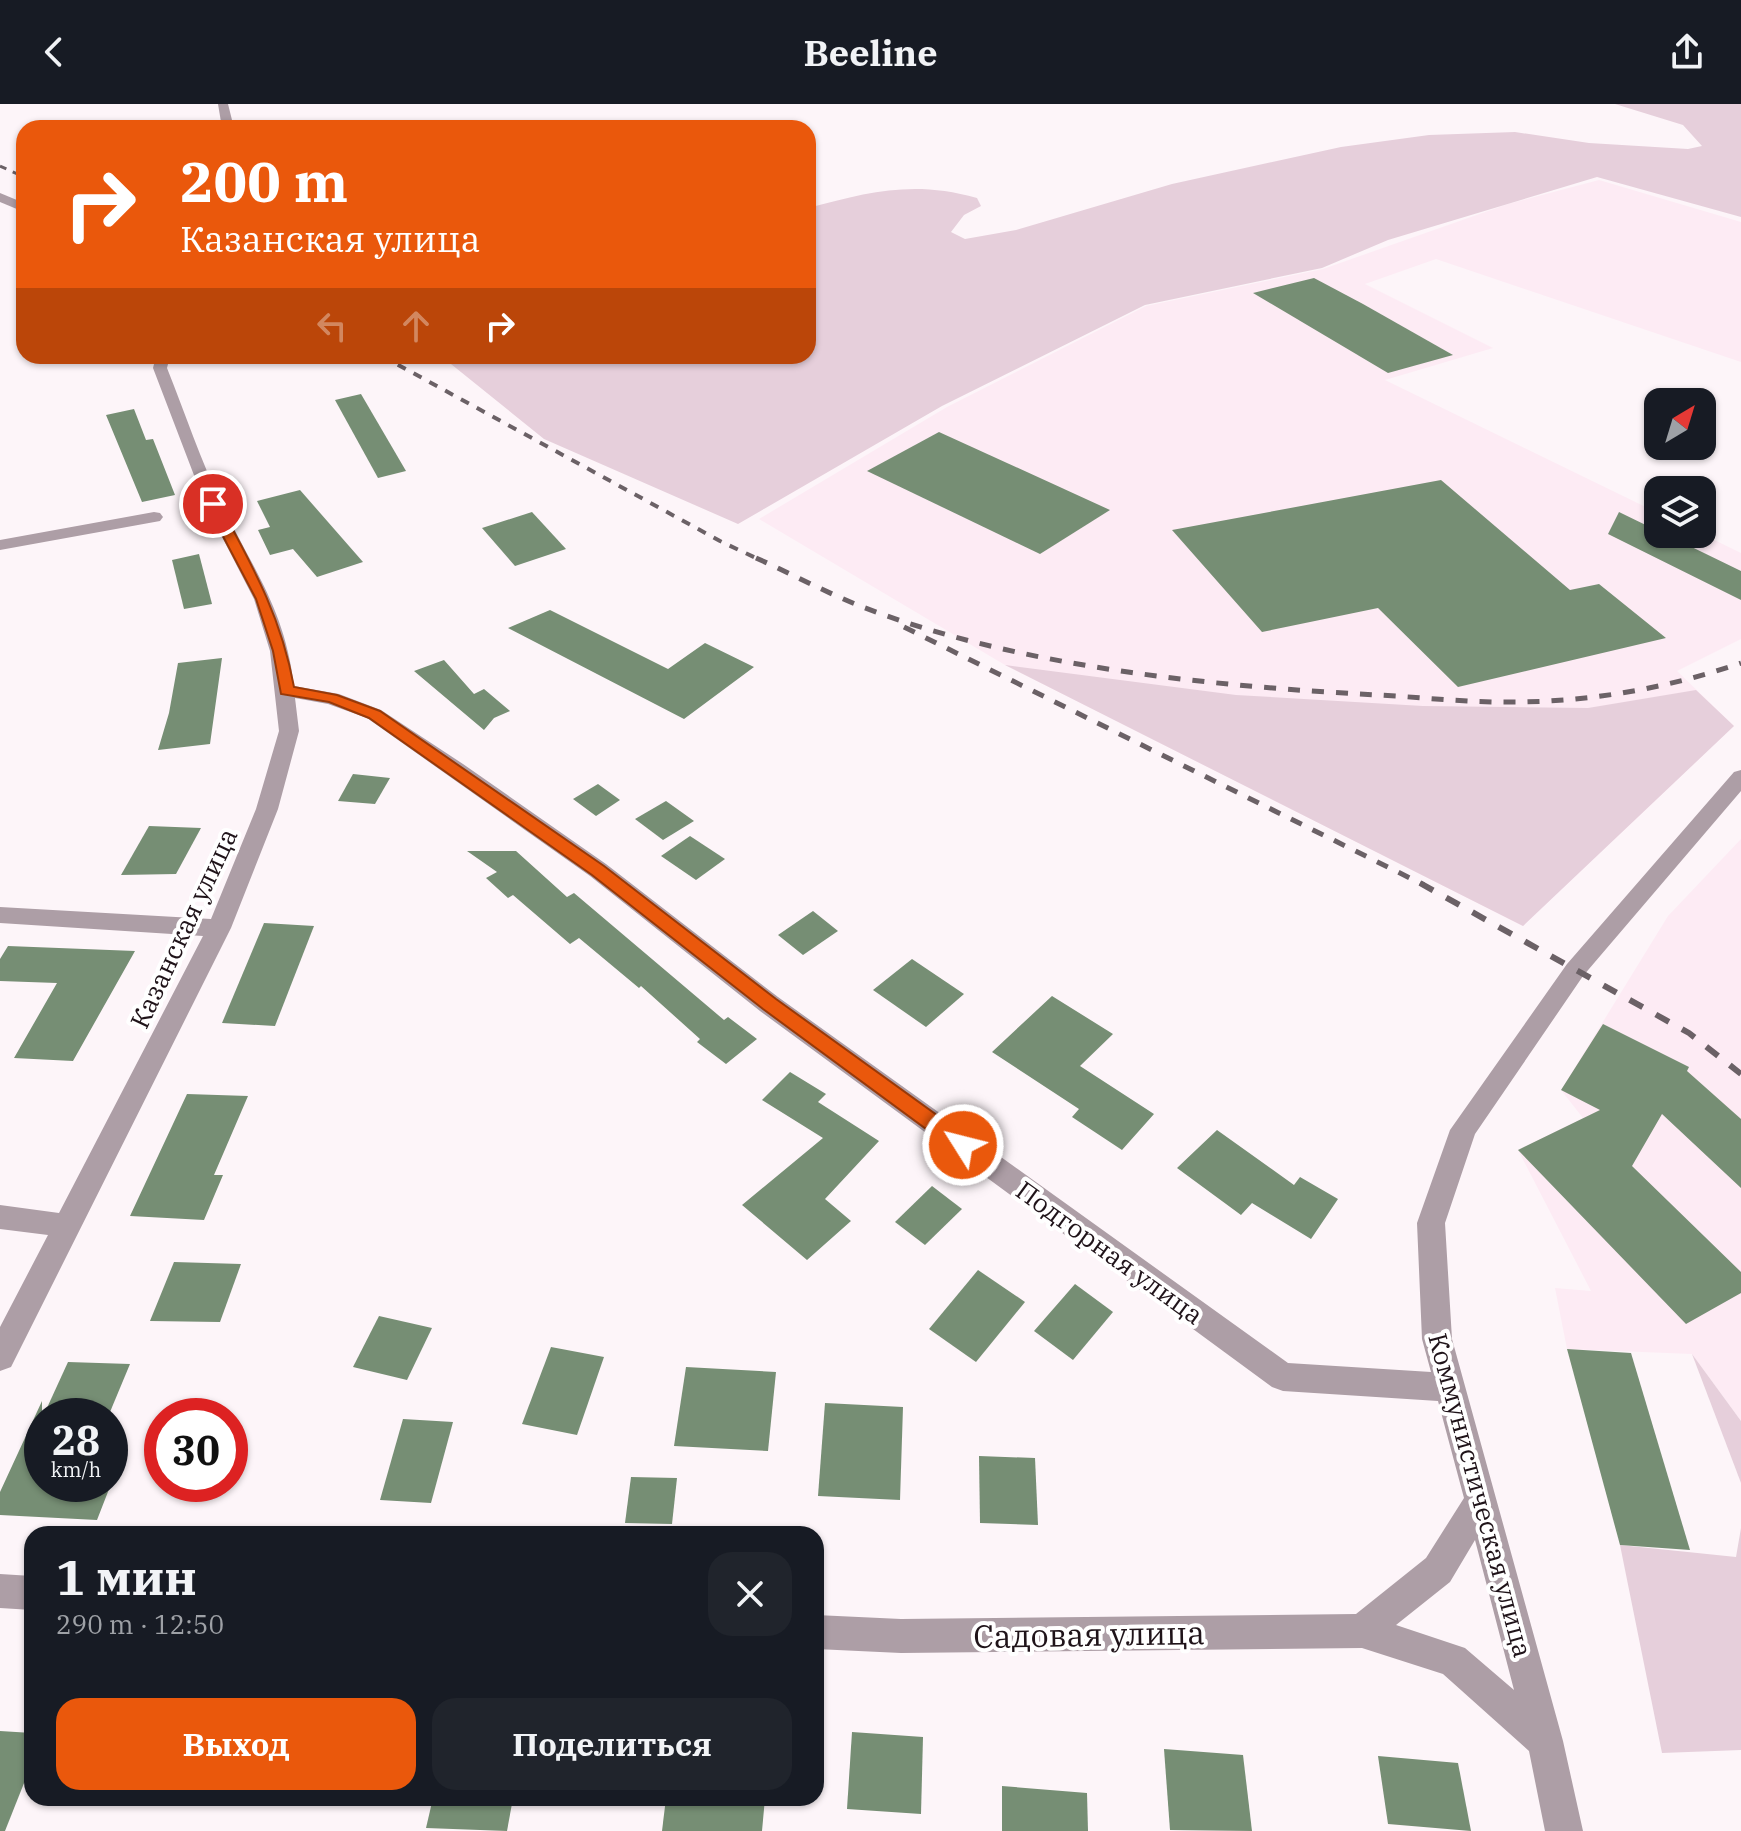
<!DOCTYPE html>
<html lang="ru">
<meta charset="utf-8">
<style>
body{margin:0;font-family:"IBM Plex Serif",serif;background:#20242c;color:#f1f3f6;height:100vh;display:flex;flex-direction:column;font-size:30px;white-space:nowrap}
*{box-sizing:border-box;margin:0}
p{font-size:26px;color:#9ea1a6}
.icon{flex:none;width:44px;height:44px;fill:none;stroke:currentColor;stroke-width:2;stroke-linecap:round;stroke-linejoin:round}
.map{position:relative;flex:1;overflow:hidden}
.sheet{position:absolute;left:24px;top:1422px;width:800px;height:280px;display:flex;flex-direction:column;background:#171b24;border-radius:24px;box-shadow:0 2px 6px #0004}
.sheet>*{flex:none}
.top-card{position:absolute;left:16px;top:16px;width:800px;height:244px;border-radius:24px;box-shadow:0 2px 6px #0004;background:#ea580c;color:#fff;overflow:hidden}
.needle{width:52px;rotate:38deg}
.tools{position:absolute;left:1644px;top:284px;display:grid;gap:16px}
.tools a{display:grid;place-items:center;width:72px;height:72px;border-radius:16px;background:#171b24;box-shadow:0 2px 6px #0004;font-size:40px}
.speed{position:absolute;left:24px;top:1294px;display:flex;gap:16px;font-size:40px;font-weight:700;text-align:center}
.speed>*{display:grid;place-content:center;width:104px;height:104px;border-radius:50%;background:#171b24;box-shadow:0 2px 6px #0004;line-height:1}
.speed small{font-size:20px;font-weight:400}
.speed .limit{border:12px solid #d22;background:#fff;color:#111}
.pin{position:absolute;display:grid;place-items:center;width:68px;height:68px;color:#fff;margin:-34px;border:4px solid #fff;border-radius:50%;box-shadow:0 2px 8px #0007}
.me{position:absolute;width:88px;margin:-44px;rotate:306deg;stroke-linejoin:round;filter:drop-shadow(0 0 6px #0008)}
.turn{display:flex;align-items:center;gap:28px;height:168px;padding:0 32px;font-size:36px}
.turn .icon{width:104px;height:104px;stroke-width:2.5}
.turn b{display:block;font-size:56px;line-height:68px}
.lanes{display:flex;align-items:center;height:76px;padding:0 32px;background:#0003;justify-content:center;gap:40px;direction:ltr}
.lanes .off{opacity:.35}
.round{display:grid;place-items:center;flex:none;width:84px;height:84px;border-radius:24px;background:#20242c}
.summary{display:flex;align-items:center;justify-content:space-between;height:136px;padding:0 32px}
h1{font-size:48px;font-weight:800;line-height:60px}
.cta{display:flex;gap:16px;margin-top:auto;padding:16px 32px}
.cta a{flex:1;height:92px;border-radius:24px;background:#ea580c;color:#fff;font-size:32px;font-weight:800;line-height:92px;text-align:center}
.cta a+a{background:#20242c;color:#f1f3f6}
header{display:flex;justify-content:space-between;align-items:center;height:104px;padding:0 32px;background:#171b24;font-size:36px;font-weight:800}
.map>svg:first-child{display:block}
.built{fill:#fdebf4}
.green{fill:#e6cfdb}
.building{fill:#768e74}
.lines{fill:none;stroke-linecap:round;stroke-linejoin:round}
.street{fill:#ad9ea6;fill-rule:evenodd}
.rail-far3{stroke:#6b6166;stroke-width:3;stroke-dasharray:7 7;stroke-linecap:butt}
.rail-far2{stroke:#6b6166;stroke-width:4;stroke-dasharray:9 9;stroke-linecap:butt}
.rail-far1{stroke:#6b6166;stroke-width:5;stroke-dasharray:12 12;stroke-linecap:butt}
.rail{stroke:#6b6166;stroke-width:6;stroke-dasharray:15 15;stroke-linecap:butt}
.route{fill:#ea580c;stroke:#983908;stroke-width:2}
.labels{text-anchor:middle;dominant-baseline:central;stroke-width:8;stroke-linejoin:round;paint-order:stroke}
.street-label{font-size:26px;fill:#1f1319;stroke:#fff}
.near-street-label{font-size:32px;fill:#1f1319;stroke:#fff}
</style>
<header><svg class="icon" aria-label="back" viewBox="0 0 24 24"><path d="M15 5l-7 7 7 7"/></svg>Beeline<svg class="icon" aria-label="share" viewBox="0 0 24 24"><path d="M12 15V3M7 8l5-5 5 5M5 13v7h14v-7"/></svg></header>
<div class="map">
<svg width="1741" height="1727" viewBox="0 0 1741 1727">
<rect width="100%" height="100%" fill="#fdf5f9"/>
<g class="built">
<polygon points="1599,76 1741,118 1741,258 1436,155 1365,180 1493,244 1385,276 1658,409 1658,430 1702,430 1741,449 1741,535 1677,567 1734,622 1523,822 1005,561 759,415 947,303 1146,202 1323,165 1508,100"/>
<polygon points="1741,735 1741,1317 1692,1250 1567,1245 1555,1184 1591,1187 1518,1046 1583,1014 1561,986 1668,812"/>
</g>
<g class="green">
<path d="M1615,0H1741V113L1597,73L1388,136L1322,164L1145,201L942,302L738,420L544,335L441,252H808V104C869,88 913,76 977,94L981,102L964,111L951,128L965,135L1016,126L1172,80L1341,43L1429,31L1515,28L1589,39L1688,45L1702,42L1683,21Z"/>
<polygon points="1005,561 1236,591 1423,602 1588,604 1696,586 1734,622 1523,822"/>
<polygon points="1692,1250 1741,1317 1741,1379"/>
<polygon points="1741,1424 1741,1646 1662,1649 1620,1441 1736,1453"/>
</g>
<g class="building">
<polygon points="1314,174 1363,200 1453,251 1388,269 1253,189"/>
<polygon points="361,290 406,367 378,374 335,296"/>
<polygon points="134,305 146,336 153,335 175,391 142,398 106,311"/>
<polygon points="939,328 1110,406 1040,450 867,367"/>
<polygon points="1441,376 1570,486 1599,480 1666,534 1458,583 1378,504 1262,528 1172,426"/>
<polygon points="300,386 363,458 317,473 293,445 270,451 258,426 270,423 257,397"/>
<polygon points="532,408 566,445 515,462 482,424"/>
<polygon points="1619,408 1658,427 1658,430 1665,430 1741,467 1741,496 1608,430"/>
<polygon points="199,450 212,500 184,505 172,456"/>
<polygon points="550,506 668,565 705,539 754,563 684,615 508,524"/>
<polygon points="222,554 210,640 158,646 169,609 178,559"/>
<polygon points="444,556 474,590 484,585 510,607 494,614 484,626 414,567"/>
<polygon points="353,670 390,674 375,700 338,697"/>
<polygon points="598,680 620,696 596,712 573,695"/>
<polygon points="666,697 694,717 663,736 635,715"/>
<polygon points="149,722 201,724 176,770 121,771"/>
<polygon points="690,732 725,755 696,776 661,752"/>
<polygon points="467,747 516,747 567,793 574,789 724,916 728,913 757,935 726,960 697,938 700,935 641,882 639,884 579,834 570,840 513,791 508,794 486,774 497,768"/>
<polygon points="813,807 838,827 803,851 778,831"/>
<polygon points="264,819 314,822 275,922 222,919"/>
<polygon points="8,842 135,847 73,957 14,954 57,879 0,877 0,855"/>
<polygon points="912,855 964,890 926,923 873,886"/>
<polygon points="1052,892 1113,930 1080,962 1154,1010 1122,1046 1072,1013 1079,1005 992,948"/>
<polygon points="1603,920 1689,963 1687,967 1741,1015 1741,1084 1662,1010 1632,1062 1741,1168 1741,1189 1686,1220 1518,1046 1600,1006 1561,986"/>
<polygon points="790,968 826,990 818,998 879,1037 825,1095 851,1117 807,1156 742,1101 823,1034 762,996"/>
<polygon points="187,990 248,992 214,1071 223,1071 204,1116 130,1112"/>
<polygon points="1217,1026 1294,1081 1300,1073 1338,1095 1311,1135 1252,1099 1241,1111 1177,1064"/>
<polygon points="932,1082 962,1105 925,1141 895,1118"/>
<polygon points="174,1158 241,1160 220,1218 150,1217"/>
<polygon points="978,1166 1025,1198 976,1258 929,1225"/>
<polygon points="1075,1180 1113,1208 1073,1256 1034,1227"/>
<polygon points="379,1212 432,1224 407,1276 353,1263"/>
<polygon points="551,1243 604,1253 577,1331 522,1320"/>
<polygon points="1567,1245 1631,1249 1690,1446 1620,1441"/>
<polygon points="68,1258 130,1260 110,1308 46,1306"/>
<polygon points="686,1263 776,1268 768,1347 674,1342"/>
<polygon points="42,1297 42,1380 111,1380 97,1416 0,1411 0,1388"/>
<polygon points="825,1299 903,1303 900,1396 818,1392"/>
<polygon points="403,1315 453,1318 431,1399 380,1396"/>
<polygon points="979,1352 1035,1354 1038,1421 980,1419"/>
<polygon points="631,1373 677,1374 672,1420 625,1419"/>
<polygon points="0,1627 32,1629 32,1659 5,1727 0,1727"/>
<polygon points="852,1628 923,1633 921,1710 847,1705"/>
<polygon points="1164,1645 1243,1651 1252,1727 1170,1726"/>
<polygon points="1378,1652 1458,1659 1471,1727 1388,1720"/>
<polygon points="1002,1682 1087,1689 1088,1727 1002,1727"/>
<polygon points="433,1694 513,1694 507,1727 426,1724"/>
<polygon points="666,1694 765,1694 762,1727 662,1727"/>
</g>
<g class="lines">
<g class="street">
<polygon points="218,0 228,0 234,24 222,24"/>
<polygon points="0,89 24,99 24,108 0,98"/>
<path d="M156,252H170L167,264C185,309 201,357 222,401C254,467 285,506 294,582L339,590L381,606L463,660L606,760L778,893L1288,1259L1431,1268L1422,1235L1417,1119L1450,1026L1567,860L1734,668L1741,666V687L1583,872L1475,1030L1445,1119L1452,1235L1563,1637L1583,1727H1545L1529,1647L1443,1570L1362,1544L901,1549L816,1545V1511L901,1515L1356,1510L1426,1454L1464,1394L1438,1297L1283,1287L1272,1283L760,907L590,772L367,614L328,600L295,594L299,627L278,705L231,824L11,1263L0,1267V1223L48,1131L0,1125V1101L59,1109L203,832L0,819V803L211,815L256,705L279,627L270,547L254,495L205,400L153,264ZM1475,1436L1514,1586L1465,1544L1396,1521L1450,1478Z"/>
<polygon points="154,408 160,409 163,413 160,417 0,446 0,436"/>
<polygon points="0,1470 32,1472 32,1506 0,1504"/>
</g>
<polyline class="rail-far3" points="0,62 24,73"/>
<polyline class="rail-far2" points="382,252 720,437 760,456"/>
<g class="rail-far1">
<path d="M756,454C790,469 825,488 860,502C1017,563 1209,582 1377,591C1419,593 1461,598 1503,598C1584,599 1665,585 1741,559"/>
<polyline points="904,523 1424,781"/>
</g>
<polyline class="rail" points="1420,779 1689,929 1741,970"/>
</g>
<path class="route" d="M213,397L219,400C253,463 281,512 294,583L337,591L380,607L604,762L776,895L970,1035L973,1041L970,1047L963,1049L956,1047L763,905L592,771L369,614L329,598L281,590L273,547L256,495L206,400Z"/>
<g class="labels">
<g class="street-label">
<text transform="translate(183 824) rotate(-65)">Казанская улица</text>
<text transform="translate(1110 1148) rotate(36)">Подгорная улица</text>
<text transform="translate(1481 1391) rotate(75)">Коммунистическая улица</text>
</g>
<g class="near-street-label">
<text transform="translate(1089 1530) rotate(-1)">Садовая улица</text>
</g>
</g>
</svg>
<div class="tools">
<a><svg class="needle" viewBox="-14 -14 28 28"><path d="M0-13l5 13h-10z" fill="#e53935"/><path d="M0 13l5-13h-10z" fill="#9ea1a6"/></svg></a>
<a><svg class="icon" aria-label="layers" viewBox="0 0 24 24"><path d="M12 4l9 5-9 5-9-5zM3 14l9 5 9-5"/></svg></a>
</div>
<div class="speed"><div>28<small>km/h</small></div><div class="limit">30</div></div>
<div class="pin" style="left:213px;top:400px;background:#d93025"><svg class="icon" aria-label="arrive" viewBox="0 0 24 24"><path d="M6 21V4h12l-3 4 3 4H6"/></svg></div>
<svg class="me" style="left:963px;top:1041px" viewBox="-20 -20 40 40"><circle r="17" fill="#ea580c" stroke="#fff" stroke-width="3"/><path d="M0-11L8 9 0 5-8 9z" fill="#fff"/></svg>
<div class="top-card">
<div class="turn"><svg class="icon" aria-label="right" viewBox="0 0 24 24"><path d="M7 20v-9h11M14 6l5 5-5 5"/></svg><div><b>200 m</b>Казанская улица</div></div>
<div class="lanes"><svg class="icon off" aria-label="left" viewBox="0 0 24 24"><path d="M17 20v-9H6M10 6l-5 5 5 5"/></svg><svg class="icon off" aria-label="ahead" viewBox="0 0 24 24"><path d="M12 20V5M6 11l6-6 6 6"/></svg><svg class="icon" aria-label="right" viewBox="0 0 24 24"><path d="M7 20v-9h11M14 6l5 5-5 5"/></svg></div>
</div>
<section class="sheet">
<div class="summary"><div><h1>1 мин</h1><p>290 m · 12:50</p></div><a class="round"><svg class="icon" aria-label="close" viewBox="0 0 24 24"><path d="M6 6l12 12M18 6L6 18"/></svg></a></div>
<div class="cta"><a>Выход</a><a>Поделиться</a></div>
</section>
</div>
